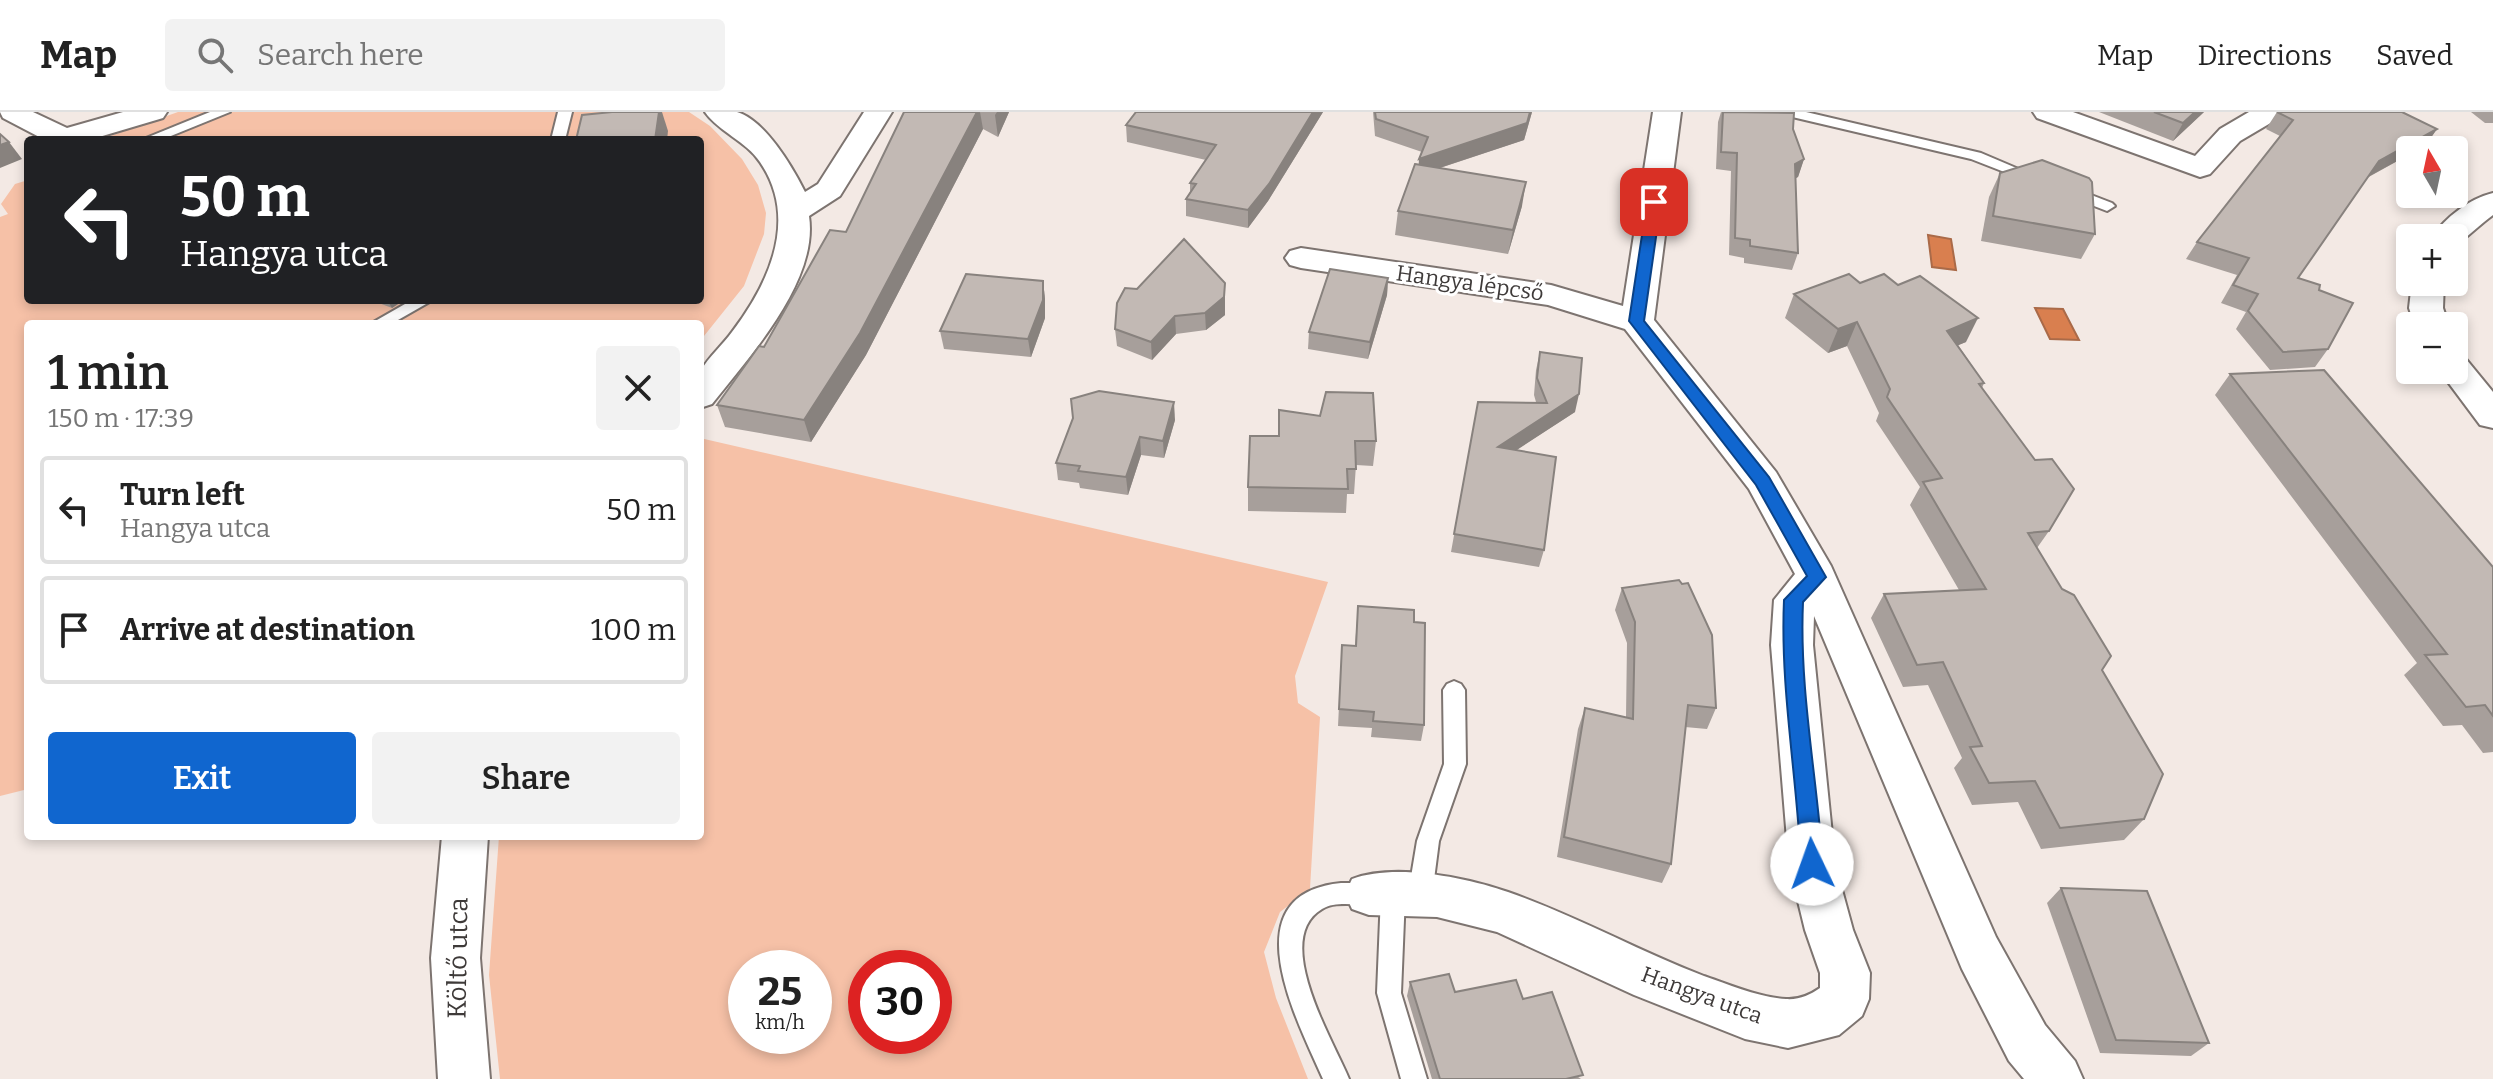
<!DOCTYPE html>
<meta charset="utf-8">
<style>
body{margin:0;font-family:Bitter,serif;background:#f2f2f2;color:#222;height:100vh;display:flex;flex-direction:column;font-size:30px;white-space:nowrap}
*{box-sizing:border-box;margin:0}
p{font-size:26px;color:#767676}
.icon{flex:none;width:44px;height:44px;fill:none;stroke:currentColor;stroke-width:2;stroke-linecap:round;stroke-linejoin:round}
.map{position:relative;flex:1;overflow:hidden}
.panel{position:absolute;left:24px;top:208px;width:680px;height:520px;display:flex;flex-direction:column;background:#fff;border-radius:8px;box-shadow:0 4px 12px #0003}
.panel>*{flex:none}
.hud{position:absolute;left:24px;top:24px;width:680px;height:168px;border-radius:8px;box-shadow:0 4px 12px #0003;background:#202124;color:#fff;overflow:hidden}
.needle{width:52px;rotate:351deg}
.controls{position:absolute;left:2396px;top:24px;display:grid;gap:16px}
.controls a{display:grid;place-items:center;width:72px;height:72px;border-radius:8px;background:#fff;box-shadow:0 4px 12px #0003;font-size:40px}
.speed{position:absolute;left:728px;top:838px;display:flex;gap:16px;font-size:40px;font-weight:700;text-align:center}
.speed>*{display:grid;place-content:center;width:104px;height:104px;border-radius:50%;background:#fff;box-shadow:0 4px 12px #0003;line-height:1}
.speed small{font-size:20px;font-weight:400}
.speed .limit{border:12px solid #d22;background:#fff;color:#111}
.pin{position:absolute;display:grid;place-items:center;width:68px;height:68px;color:#fff;margin:-34px;border-radius:16px;box-shadow:0 4px 12px #0006}
.me{position:absolute;width:88px;margin:-44px;rotate:357deg;stroke-linejoin:round;filter:drop-shadow(0 0 6px #0008)}
.turn{display:flex;align-items:center;gap:28px;height:168px;padding:0 24px;font-size:36px}
.turn .icon{width:104px;height:104px;stroke-width:2.5}
.turn b{display:block;font-size:56px;line-height:68px}
.round{display:grid;place-items:center;flex:none;width:84px;height:84px;border-radius:8px;background:#f2f2f2}
.head{display:flex;align-items:center;justify-content:space-between;height:136px;padding:0 24px}
h1{font-size:48px;font-weight:600;line-height:60px}
.cta{display:flex;gap:16px;margin-top:auto;padding:16px 24px}
.cta a{flex:1;height:92px;border-radius:8px;background:#1066cf;color:#fff;font-size:32px;font-weight:600;line-height:92px;text-align:center}
.cta a+a{background:#f2f2f2;color:#222}
ul{padding:0;list-style:none}
li{display:flex;align-items:center;gap:24px;height:108px;margin:0 16px 12px;padding:0 8px;border:4px solid #e0e0e0;border-radius:8px}
li div{flex:1}
li b{display:block;font-size:30px}
li em{font-style:normal}
header{display:flex;align-items:center;gap:48px;box-sizing:border-box;height:112px;padding:0 40px;background:#fff;border-bottom:2px solid #e0e0e0}
header strong{font-size:38px}
nav{display:flex;gap:44px;margin-inline-start:auto;font-size:28px}
.search{width:560px;height:72px;background:#f2f2f2;display:flex;align-items:center;gap:20px;box-sizing:border-box;padding:0 28px;border-radius:8px;color:#767676;font-size:30px}
.map>svg:first-child{display:block}
.green{fill:#f6c1a7;fill-rule:evenodd}
.water{fill:#d97f4f;stroke:#aa6a48;stroke-width:2}
.lines{fill:none;stroke-linecap:round;stroke-linejoin:round}
.service-casing{stroke:#7d7470;stroke-width:4}
.minor-casing{stroke:#7d7470;stroke-width:4}
.service{fill:#fff;fill-rule:evenodd}
.minor{fill:#fff;fill-rule:evenodd}
.wall{fill:#a79f9b}
.shaded-wall{fill:#88827e}
.building{fill:#c2b9b4;stroke:#88827e;stroke-width:2}
.route{fill:#1066cf;stroke:#0a4287;stroke-width:2}
.labels{text-anchor:middle;dominant-baseline:central;stroke-width:6;stroke-linejoin:round;paint-order:stroke}
.street-label{font-size:22px;fill:#3e3a39;stroke:#fff}
.near-street-label{font-size:26px;fill:#3e3a39;stroke:#fff}
</style>
<header>
<strong>Map</strong>
<div class="search"><svg class="icon" aria-label="search" viewBox="0 0 24 24"><circle cx="10" cy="10" r="6"/><path d="M15 15l6 6"/></svg>Search here</div>
<nav><a>Map</a><a>Directions</a><a>Saved</a></nav>
</header>
<div class="map">
<svg width="2493" height="967" viewBox="0 0 2493 967">
<rect width="100%" height="100%" fill="#f3e9e4"/>
<g class="green">
<polygon points="178,0 689,0 710,14 742,47 758,73 766,101 764,122 744,174 700,229 700,212 28,212 28,677 0,684 0,105 8,102 1,92 15,72 28,68 28,188 700,188 700,28 99,28"/>
<path d="M700,326L1328,470L1295,564L1298,591L1320,605L1310,777L1280,800L1264,840L1276,886L1308,967H500L489,863L499,724H700ZM746,856H814V924H746ZM866,856H934V924H866Z"/>
</g>
<g class="water">
<polygon points="1928,123 1951,127 1956,158 1932,155"/>
<polygon points="2035,196 2063,197 2079,228 2050,227"/>
</g>
<g class="lines">
<defs>
<g id="service">
<polygon points="210,0 230,0 161,28 141,28"/>
<polygon points="558,0 572,0 565,28 551,28"/>
<polygon points="1781,0 1806,0 1981,41 2042,67 2035,71 2030,70 1971,47 1788,4"/>
<polygon points="2068,74 2112,91 2115,94 2107,99 2063,82 2060,79"/>
<polygon points="412,188 433,188 391,212 370,212"/>
<polygon points="1454,569 1461,572 1465,578 1466,652 1439,729 1432,783 1428,791 1420,794 1412,791 1408,783 1417,729 1444,652 1443,578 1447,572"/>
<path d="M1341,771H1369L1377,774L1381,782L1377,790C1361,796 1338,787 1322,797C1271,827 1333,928 1349,967H1323C1298,910 1229,782 1341,771Z"/>
<polygon points="1393,772 1401,775 1405,783 1401,881 1427,967 1401,967 1377,881 1381,783 1385,775"/>
</g>
<g id="minor">
<polygon points="0,0 33,0 67,16 123,0 167,0 163,6 89,28 45,28 3,6"/>
<path d="M705,0C714,0 728,0 737,0C765,8 793,56 805,80L818,72L864,0H892L840,84L809,104C819,169 749,245 712,292L700,296C700,286 697,268 701,259C708,245 723,233 732,220C769,171 799,107 760,50C746,29 719,20 705,0Z"/>
<path d="M1653,0H1681L1654,208L1776,360L1831,454L1996,825L2045,913L2075,949L2083,967H2024L2009,949L1962,857L1814,504L1813,533L1835,752L1853,818L1870,861L1869,887L1862,904L1839,923L1788,936L1745,927L1634,883L1497,820L1437,805L1369,803L1352,797L1345,782L1352,767C1394,751 1466,765 1508,780C1575,803 1638,839 1704,864C1730,873 1758,885 1786,887C1799,888 1810,883 1820,876V861L1805,818L1789,752L1771,533L1774,488L1795,462L1749,377L1625,217L1548,193L1301,156L1290,153L1285,146L1290,139L1301,136L1551,173L1623,194Z"/>
<polygon points="2033,0 2073,0 2195,44 2220,17 2249,0 2283,0 2279,6 2240,29 2210,62 2200,65 2037,6"/>
<path d="M2493,81V103C2480,112 2466,127 2454,134V126H2431C2446,105 2469,87 2493,81Z"/>
<polygon points="2412,170 2444,170 2443,196 2449,214 2415,214 2409,196"/>
<polygon points="2454,244 2466,247 2493,280 2493,316 2480,313 2439,258 2454,258"/>
<polygon points="442,724 488,724 480,846 490,967 438,967 431,846"/>
</g>
</defs>
<use href="#service" class="service-casing"/>
<use href="#minor" class="minor-casing"/>
<use href="#service" class="service"/>
<use href="#minor" class="minor"/>
</g>
<g class="wall">
<polygon points="904,0 1009,0 998,25 983,17 866,243 811,330 725,315 717,293 764,235 846,120"/>
<polygon points="1136,0 1323,0 1268,89 1248,116 1186,104 1186,87 1190,80 1190,71 1206,48 1127,30 1126,13"/>
<polygon points="1373,0 1532,0 1524,28 1440,56 1522,94 1508,142 1395,123 1398,99 1419,53 1422,40 1375,24"/>
<polygon points="1721,0 1793,17 1804,47 1798,65 1795,66 1798,141 1792,158 1744,151 1744,146 1729,143 1731,59 1716,57 1718,10"/>
<polygon points="2099,0 2204,0 2173,29"/>
<polygon points="2277,0 2437,17 2425,34 2418,38 2410,38 2410,42 2367,66 2298,166 2319,178 2328,237 2315,255 2270,258 2236,217 2246,200 2221,191 2237,163 2186,147 2197,130 2280,24 2266,17"/>
<polygon points="2471,0 2493,0 2493,11 2485,11"/>
<polygon points="2000,61 2095,122 2081,147 1981,129 1989,85"/>
<polygon points="1388,166 1387,183 1368,247 1308,237 1309,220"/>
<polygon points="1043,169 1045,187 1045,206 1031,245 944,237 940,219"/>
<polygon points="1225,171 1225,203 1206,218 1176,222 1152,248 1117,234 1115,217 1137,177"/>
<polygon points="1860,171 1966,230 1958,233 1984,271 1982,276 2049,419 2037,436 2102,558 2144,707 2124,728 2041,737 2018,690 1972,693 1954,656 1962,646 1928,573 1903,575 1871,506 1884,482 1959,478 1910,393 1920,375 1876,309 1879,301 1847,234 1828,241 1785,206 1794,182"/>
<polygon points="371,188 404,188 392,196"/>
<polygon points="1540,240 1575,300 1516,338 1544,438 1539,455 1451,440 1478,290 1536,290 1534,283 1536,258"/>
<polygon points="2230,262 2493,455 2493,640 2483,641 2462,613 2443,614 2404,563 2417,551 2215,283"/>
<polygon points="1175,308 1164,346 1141,343 1128,383 1080,376 1079,371 1058,368 1056,351"/>
<polygon points="1278,324 1376,329 1373,354 1356,353 1354,382 1347,382 1346,401 1248,399 1248,375"/>
<polygon points="1622,476 1716,596 1707,617 1685,615 1671,752 1662,771 1557,745 1578,617 1585,596 1626,605 1627,531 1615,498"/>
<polygon points="1358,494 1414,510 1424,613 1421,629 1371,625 1372,616 1338,614 1342,533 1355,534"/>
<polygon points="2061,776 2209,931 2191,944 2100,941 2047,791"/>
<polygon points="1410,870 1455,880 1581,967 1432,967 1407,884"/>
</g>
<g class="shaded-wall">
<polygon points="659,0 662,0 668,19 667,28 655,28"/>
<polygon points="977,0 980,0 983,17 866,243 811,330 804,308"/>
<polygon points="997,0 1009,0 998,25 995,3"/>
<polygon points="1313,0 1323,0 1268,89 1248,116 1248,98"/>
<polygon points="1530,0 1532,0 1524,28 1418,63 1419,47"/>
<polygon points="2195,0 2204,0 2173,29 2183,11"/>
<polygon points="2437,17 2425,34 2418,38 2410,38 2410,42 2366,66 2379,49"/>
<polygon points="9,30 22,47 0,56 0,33"/>
<polygon points="1804,47 1798,65 1789,70 1795,52"/>
<polygon points="1526,70 1522,94 1508,142 1513,118"/>
<polygon points="1388,166 1387,183 1368,247 1370,230"/>
<polygon points="1043,169 1045,187 1045,206 1031,245 1028,227"/>
<polygon points="1225,171 1225,203 1206,218 1205,201"/>
<polygon points="387,188 404,188 392,196"/>
<polygon points="1175,204 1176,222 1152,248 1151,230"/>
<polygon points="1978,206 1966,230 1935,243 1947,219"/>
<polygon points="1857,210 1847,234 1828,241 1838,217"/>
<polygon points="1579,282 1575,300 1494,353 1498,335"/>
<polygon points="1174,290 1175,308 1164,346 1163,329"/>
<polygon points="1140,325 1141,343 1128,383 1126,365"/>
</g>
<g class="building">
<polygon points="612,0 659,0 655,28 576,28 582,3"/>
<polygon points="904,0 977,0 860,221 804,308 717,293 759,234 764,235 830,118 846,120"/>
<polygon points="1136,0 1313,0 1269,72 1248,98 1186,87 1196,72 1190,71 1216,33 1126,13"/>
<polygon points="1375,0 1530,0 1527,11 1419,47 1428,25 1376,7"/>
<polygon points="1723,0 1794,1 1793,17 1804,47 1795,52 1798,141 1750,134 1750,128 1735,126 1737,41 1721,40"/>
<polygon points="2154,0 2195,0 2183,11"/>
<polygon points="2277,0 2402,0 2437,17 2379,49 2298,166 2320,173 2319,178 2353,191 2328,237 2283,240 2248,199 2258,182 2233,173 2249,146 2197,130 2293,8"/>
<polygon points="0,22 9,30 0,33"/>
<polygon points="2042,48 2089,66 2092,70 2095,122 1993,104 2000,61"/>
<polygon points="1415,52 1526,70 1513,118 1398,99"/>
<polygon points="1184,127 1225,171 1224,185 1205,201 1175,204 1151,230 1115,217 1117,191 1125,176 1137,177"/>
<polygon points="1330,157 1388,166 1370,230 1309,220"/>
<polygon points="966,162 1043,169 1043,188 1028,227 940,219"/>
<polygon points="1849,162 1860,171 1884,162 1898,173 1920,164 1978,206 1947,219 1984,271 1979,272 2035,348 2052,347 2074,377 2049,419 2028,421 2062,477 2074,483 2111,544 2102,558 2163,662 2144,707 2060,716 2035,669 1989,671 1970,635 1982,634 1943,550 1917,553 1884,482 1986,477 1923,370 1942,366 1887,285 1890,277 1857,210 1838,217 1794,182"/>
<polygon points="1540,240 1582,246 1579,282 1498,335 1556,345 1544,438 1454,422 1478,290 1547,291 1537,266"/>
<polygon points="2324,258 2493,455 2493,604 2485,593 2466,595 2425,543 2447,542 2230,262"/>
<polygon points="1099,279 1174,290 1163,329 1140,325 1126,365 1078,359 1080,354 1056,351 1073,306 1071,287"/>
<polygon points="1326,280 1373,281 1376,329 1355,329 1356,357 1347,357 1348,377 1248,375 1250,324 1279,324 1279,298 1320,304"/>
<polygon points="1679,468 1682,472 1688,471 1712,523 1716,596 1688,593 1671,752 1564,725 1585,596 1633,607 1635,510 1622,476"/>
<polygon points="1358,494 1414,498 1414,510 1425,511 1424,613 1373,609 1374,600 1339,597 1342,533 1356,534"/>
<polygon points="2061,776 2147,779 2209,931 2116,928"/>
<polygon points="1449,862 1455,880 1516,868 1523,887 1552,880 1583,963 1566,967 1440,967 1410,870"/>
</g>
<path class="route" d="M1654,85L1661,90L1644,209L1769,365L1826,465L1803,490C1799,577 1817,665 1823,752L1819,759L1812,762L1805,759L1801,752C1797,664 1780,576 1784,488L1807,464L1756,373L1629,209L1647,90Z"/>
<g class="labels">
<g class="street-label">
<text transform="translate(1470 171) rotate(8)">Hangya lépcső</text>
<text transform="translate(1702 883) rotate(20)">Hangya utca</text>
</g>
<g class="near-street-label">
<text transform="translate(458 846) rotate(-89)">Költő utca</text>
</g>
</g>
</svg>
<div class="controls">
<a><svg class="needle" viewBox="-14 -14 28 28"><path d="M0-13l5 13h-10z" fill="#e53935"/><path d="M0 13l5-13h-10z" fill="#767676"/></svg></a>
<a>+</a>
<a>−</a>
</div>
<div class="speed"><div>25<small>km/h</small></div><div class="limit">30</div></div>
<div class="pin" style="left:1654px;top:90px;background:#d93025"><svg class="icon" aria-label="arrive" viewBox="0 0 24 24"><path d="M6 21V4h12l-3 4 3 4H6"/></svg></div>
<svg class="me" style="left:1812px;top:752px" viewBox="-20 -20 40 40"><circle r="19" fill="#fff"/><path d="M0-13L10 11 0 6-10 11z" fill="#1066cf"/></svg>
<div class="hud">
<div class="turn"><svg class="icon" aria-label="left" viewBox="0 0 24 24"><path d="M17 20v-9H6M10 6l-5 5 5 5"/></svg><div><b>50 m</b>Hangya utca</div></div>
</div>
<section class="panel">
<div class="head"><div><h1>1 min</h1><p>150 m · 17:39</p></div><a class="round"><svg class="icon" aria-label="close" viewBox="0 0 24 24"><path d="M6 6l12 12M18 6L6 18"/></svg></a></div>
<ul>
<li><svg class="icon" aria-label="left" viewBox="0 0 24 24"><path d="M17 20v-9H6M10 6l-5 5 5 5"/></svg><div><b>Turn left</b><p>Hangya utca</p></div><em>50 m</em></li>
<li><svg class="icon" aria-label="arrive" viewBox="0 0 24 24"><path d="M6 21V4h12l-3 4 3 4H6"/></svg><div><b>Arrive at destination</b></div><em>100 m</em></li>
</ul>
<div class="cta"><a>Exit</a><a>Share</a></div>
</section>
</div>
